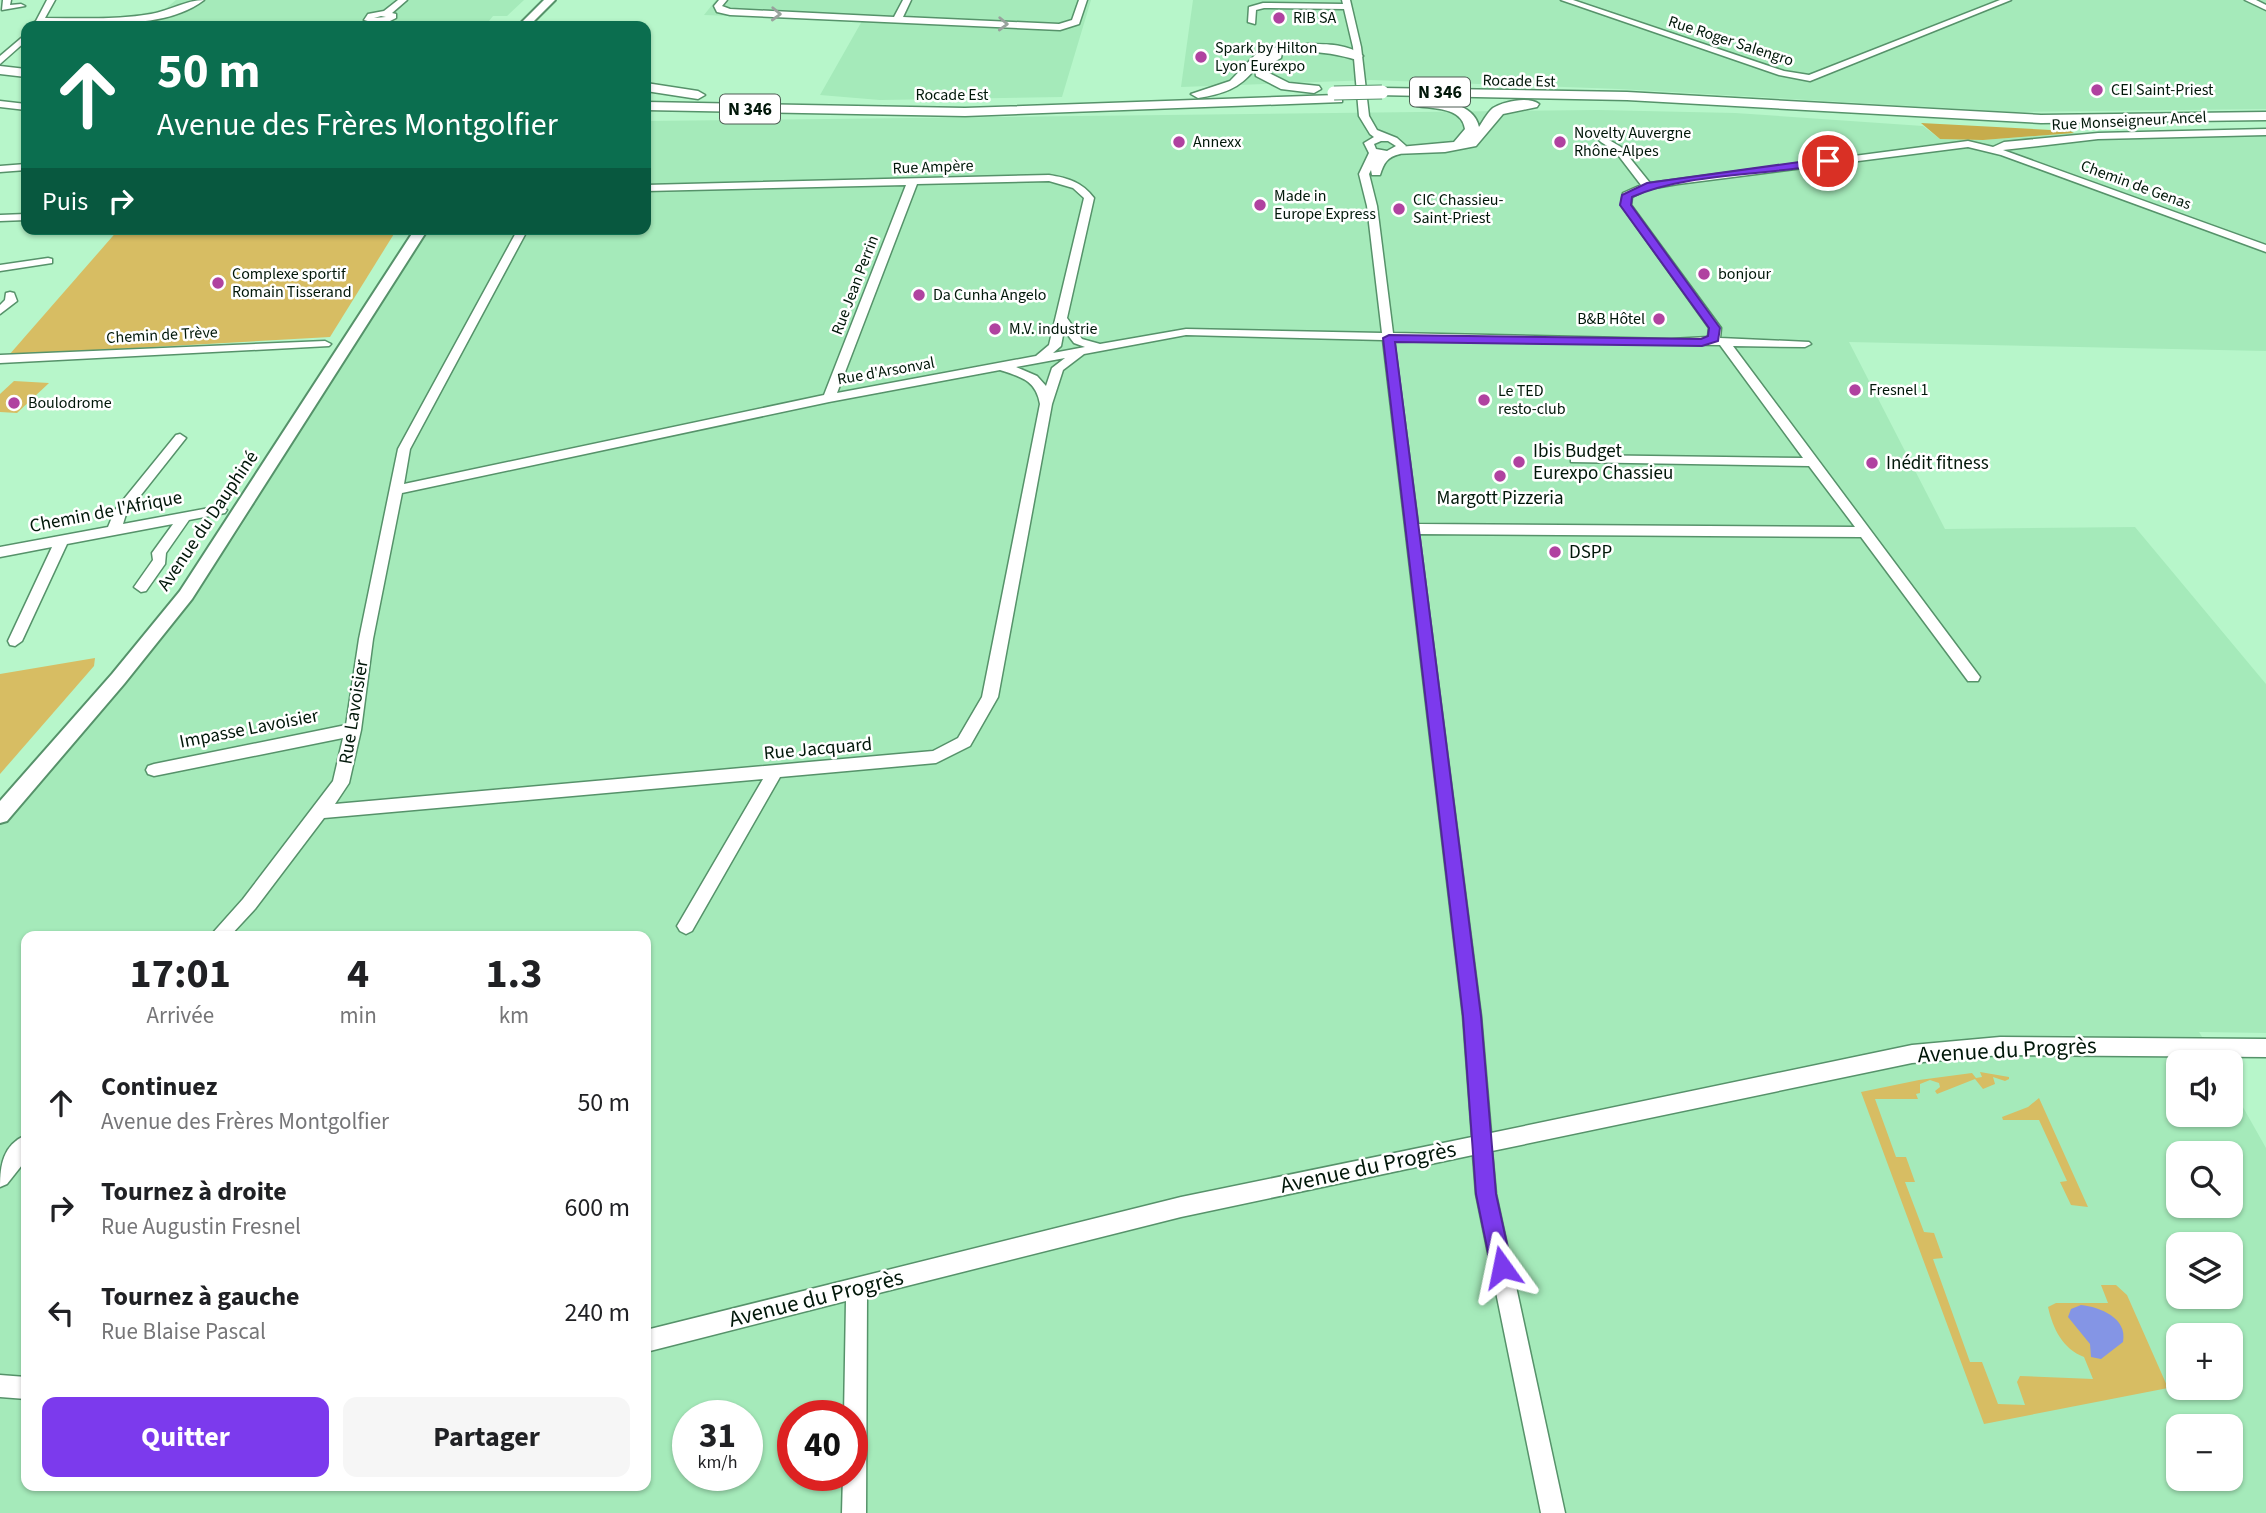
<!DOCTYPE html>
<html lang="fr">
<meta charset="utf-8">
<style>
body{margin:0;font-family:"Source Sans 3",sans-serif;background:#f6f6f6;color:#202124;height:100vh;display:flex;flex-direction:column;font-size:26px;white-space:nowrap}
*{box-sizing:border-box;margin:0}
p{font-size:23px;color:#757577}
.icon{flex:none;width:38px;height:38px;fill:none;stroke:currentColor;stroke-width:2;stroke-linecap:round;stroke-linejoin:round}
.map{position:relative;flex:1;overflow:hidden}
.side{position:absolute;left:21px;top:931px;width:630px;height:560px;display:flex;flex-direction:column;background:#fff;border-radius:14px;box-shadow:0 2px 5px #0004}
.side>*{flex:none}
.top-card{position:absolute;left:21px;top:21px;width:630px;height:214px;border-radius:14px;box-shadow:0 2px 5px #0004;background:#0b6e4f;color:#fff;overflow:hidden}
.controls{position:absolute;left:2166px;top:1050px;display:grid;gap:14px}
.controls a{display:grid;place-items:center;width:77px;height:77px;border-radius:14px;background:#fff;box-shadow:0 2px 5px #0004;font-size:35px}
.speed{position:absolute;left:672px;top:1400px;display:flex;gap:14px;font-size:35px;font-weight:700;text-align:center}
.speed>*{display:grid;place-content:center;width:91px;height:91px;border-radius:50%;background:#fff;box-shadow:0 2px 5px #0004;line-height:1}
.speed small{font-size:18px;font-weight:400}
.speed .limit{border:10px solid #d22;background:#fff;color:#111}
.pin{position:absolute;display:grid;place-items:center;width:60px;height:60px;color:#fff;margin:-30px;border:4px solid #fff;border-radius:50%;box-shadow:0 2px 7px #0007}
.me{position:absolute;width:77px;margin:-38px;rotate:348deg;stroke-linejoin:round;filter:drop-shadow(0 0 5px #0008)}
.turn{display:flex;align-items:center;gap:24px;height:147px;padding:0 21px;font-size:32px}
.turn .icon{width:91px;height:91px;stroke-width:2.5}
.turn b{display:block;font-size:49px;line-height:60px}
.then{display:flex;align-items:center;height:66px;padding:0 21px;background:#0003;gap:14px;font-size:26px}
.eta{display:flex;justify-content:space-evenly;align-items:center;height:119px;text-align:center}
.eta b{font-size:42px;font-weight:700;line-height:49px}
.primary-button{display:flex;gap:14px;margin-top:auto;padding:14px 21px}
.primary-button a{flex:1;height:80px;border-radius:14px;background:#7c3aed;color:#fff;font-size:28px;font-weight:700;line-height:80px;text-align:center}
.primary-button a+a{background:#f6f6f6;color:#202124}
ul{padding:0;list-style:none}
li{display:flex;align-items:center;gap:21px;height:105px;padding:0 21px}
li div{flex:1}
li b{display:block;font-size:26px}
li em{font-style:normal}
.map>svg:first-child{display:block}
.built{fill:#a5eaba;fill-rule:evenodd}
.green{fill:#d7bd63}
.forest{fill:#c7ac4b}
.water{fill:#8495e5}
.lines{fill:none;stroke-linecap:round;stroke-linejoin:round}
.minor-casing{stroke:#56926a;stroke-width:3}
.major-casing{stroke:#56926a;stroke-width:4}
.highway-casing{stroke:#56926a;stroke-width:3}
.minor{fill:#fff;fill-rule:evenodd}
.major{fill:#fff;fill-rule:evenodd}
.highway{fill:#fff;fill-rule:evenodd}
.highway-bridge-casing{stroke:#56926a;stroke-width:15;stroke-linecap:butt}
.highway-bridge{stroke:#fff;stroke-width:13}
.oneway{stroke:#99a29d}
.route{fill:#7c3aed;stroke:#51269a;stroke-width:2}
.poi-dot{fill:#b042a0;stroke:#fff;stroke-width:2.5}
.labels{text-anchor:middle;dominant-baseline:central;stroke-width:5;stroke-linejoin:round;paint-order:stroke}
.far-poi-label{font-size:16px;fill:#011709;stroke:#fff;text-anchor:start}
.far-street-label{font-size:16px;fill:#011709;stroke:#fff}
.shield{fill:#fff;stroke:#4d5d53;stroke-width:2}
.shield-label{font-size:18px;font-weight:bold;fill:#011709}
.poi-label{font-size:19px;fill:#011709;stroke:#fff;text-anchor:start}
.street-label{font-size:19px;fill:#011709;stroke:#fff}
.near-street-label{font-size:23px;fill:#011709;stroke:#fff}
</style>
<div class="map">
<svg width="2266" height="1513" viewBox="0 0 2266 1513">
<rect width="100%" height="100%" fill="#b7f6ca"/>
<g class="built">
<polygon points="176,0 524,0 507,16 493,16 485,26 64,26 68,22 119,18 165,9"/>
<polygon points="716,0 1091,0 1062,97 880,100 820,95 862,21 704,15"/>
<polygon points="1193,0 2266,0 2266,109 2015,112 1619,89 1371,80 1181,87"/>
<path d="M1598,110L1735,113L1923,126L1940,139L1983,140L2074,133L2115,136L2266,134V351L1849,342L1945,529L2135,527L2266,684V1033L2199,1032L2218,1062H2179V1115H2231V1086L2266,1148V1513H0V825L163,634L237,533L427,229H646V121ZM26,936H646V1486H26ZM2179,1153H2231V1206H2179ZM2179,1244H2231V1297H2179ZM2179,1335H2231V1388H2179ZM688,1416H747V1475H688ZM793,1416H852V1475H793ZM2179,1426H2231V1479H2179Z"/>
</g>
<g class="green">
<polygon points="119,229 397,229 330,337 9,355"/>
<polygon points="14,381 49,383 17,413 0,412 0,394"/>
<polygon points="95,658 94,666 0,774 0,674"/>
<path d="M1980,1072L2009,1077V1079L2005,1081L1993,1077L1995,1084L1983,1089L1975,1079L1937,1094L1935,1091L1940,1087L1939,1083L1930,1080L1920,1084V1093L1916,1094L1918,1099H1875L1896,1157H1906L1915,1182H1905L1924,1232L1934,1233L1943,1258L1933,1259L1970,1362H1982L1998,1404L2025,1405L2017,1382L2020,1376L2093,1379L2084,1357C2063,1349 2053,1329 2048,1307L2056,1303H2108L2101,1285H2116L2127,1295L2168,1388L1984,1424L1861,1092L1919,1080L1972,1073L1976,1078L1982,1077Z"/>
<polygon points="2039,1098 2088,1207 2071,1205 2060,1182 2067,1181 2039,1120 2003,1120 2002,1117 2028,1107"/>
</g>
<polygon class="forest" points="1921,123 2070,131 2074,133 1983,140 1940,139"/>
<path class="water" d="M2081,1305C2100,1307 2128,1318 2123,1342L2101,1359L2091,1357L2090,1344L2068,1317L2071,1309Z"/>
<g class="lines">
<defs>
<g id="minor">
<polygon points="3,0 11,0 10,5 21,4 25,6 2,10"/>
<path d="M47,0H55L45,18C80,18 116,20 151,14C169,11 186,0 204,0C166,29 107,22 62,23V26L43,24L26,27L36,21Z"/>
<path d="M398,0H407L392,13L396,14V18L382,25L364,20L368,14L384,11ZM381,16L386,17L374,18Z"/>
<polygon points="719,0 727,0 722,6 730,9 894,17 903,0 911,0 903,17 1059,24 1072,20 1079,0 1087,0 1079,24 1060,30 730,15 717,12 714,6"/>
<path d="M1342,0H1350L1361,47L1369,116L1377,130L1397,138L1406,146L1400,154C1387,157 1384,163 1380,175H1372L1371,170L1369,174L1377,206L1393,333L1671,339L1708,337L1709,328L1621,205L1623,193L1641,185L1615,151L1601,142L1599,140L1604,137L1621,147L1650,183L1968,141L1993,147L2004,142L2098,133L2266,129V135L2098,139L2003,150L2266,245V252L2001,155L1968,147L1678,184L1649,189L1632,197L1631,205L1721,328L1720,338L1809,342L1811,344L1805,347L1733,346L1980,677L1978,681H1968L1861,537L1419,534L1481,1016L1491,1133L1912,1045L2000,1037L2266,1039V1057L2000,1055L1912,1063L1492,1151L1496,1194L1565,1513H1541L1476,1194L1473,1155L1181,1217L867,1296L866,1513H842L843,1475H852V1416H844L846,1301L646,1352V1330L1181,1197L1472,1137L1463,1016L1383,340L1186,335L1084,354L1063,370L1052,404L998,697L970,746L936,763L780,777L692,931L686,934L680,931L677,926L680,921L763,779L324,818L255,909L230,936H210L243,899L333,781L343,738L154,776L148,774L146,770L148,766L154,764L346,725L359,639L398,449L518,229H528L410,449L404,484L824,395L906,185L646,191V185L1049,175C1068,178 1082,182 1094,198L1067,318L1082,339L1100,344L1186,329L1382,333L1367,206L1359,174L1369,153L1364,143L1374,137L1370,134L1359,116L1353,47L1344,9L1264,8L1256,10L1255,24L1248,22L1249,7L1263,3L1343,4ZM1381,141H1388L1396,146L1387,151L1376,149L1374,144ZM1049,181L1073,188L1084,198L1049,345L1036,356L837,393L917,184ZM1064,330L1074,343L1085,347L1053,353L1061,346ZM1394,340L1720,345L1803,458L1576,455L1571,456V462L1809,466L1855,527L1418,524ZM1065,358L1052,368L1046,386L1037,376L1016,367ZM1000,370C1021,377 1036,380 1040,404L982,697L958,738L933,751L335,804L349,783L361,730L373,639L402,493L829,402Z"/>
<polygon points="1561,0 1573,0 1784,71 1809,75 2000,0 2011,0 1810,81 1779,75"/>
<polygon points="2245,0 2256,0 2266,5 2266,10"/>
<polygon points="26,34 26,41 0,64 0,56"/>
<polygon points="0,101 26,104 26,110 0,107"/>
<polygon points="26,164 26,170 0,172 0,166"/>
<polygon points="26,214 26,220 0,221 0,215"/>
<polygon points="48,258 52,259 52,263 0,271 0,265"/>
<polygon points="10,292 14,293 17,301 0,314 0,305 5,300 6,293"/>
<polygon points="325,341 331,344 329,346 0,363 0,355"/>
<polygon points="180,434 186,438 126,514 123,524 220,506 227,510 225,513 189,520 166,553 165,564 146,591 141,592 134,587 153,560 152,553 173,524 67,544 22,641 15,646 10,645 8,641 52,547 0,557 0,547 108,527 115,510 176,435"/>
<path d="M26,1135V1160L7,1184L0,1187C0,1165 3,1145 26,1135Z"/>
<polygon points="0,1375 26,1377 26,1399 0,1397"/>
</g>
<g id="major">
<polygon points="544,0 555,0 529,26 518,26"/>
<polygon points="415,229 428,229 192,599 124,684 7,821 0,823 0,801 112,674 180,591"/>
</g>
<g id="highway">
<path d="M1309,44C1327,44 1349,44 1363,56L1357,60C1331,52 1309,50 1282,53L1281,58L1267,66V72L1289,83L1319,86L1321,89L1314,93L1281,89L1256,76L1255,69C1239,89 1223,94 1198,98L1191,94L1230,81L1257,53L1282,46Z"/>
<polygon points="0,66 26,69 26,77 0,74"/>
<polygon points="646,83 698,91 705,95 698,99 646,91"/>
<polygon points="1382,88 1627,92 2041,115 2266,112 2266,120 2041,123 1627,100 1377,95 1377,89"/>
<polygon points="1337,95 1342,96 1342,102 965,116 646,110 646,102 965,108"/>
<path d="M1422,99C1442,101 1474,103 1479,127C1483,121 1487,113 1493,108C1504,101 1529,96 1539,104L1537,107L1503,114L1476,146L1445,152L1394,154L1392,151L1399,147L1454,142L1465,129C1462,107 1434,109 1417,106L1415,103Z"/>
</g>
</defs>
<use href="#minor" class="minor-casing"/>
<use href="#major" class="major-casing"/>
<use href="#highway" class="highway-casing"/>
<use href="#minor" class="minor"/>
<use href="#major" class="major"/>
<use href="#highway" class="highway"/>
<defs>
<polyline id="highway-bridge" points="1334,93 1382,92"/>
</defs>
<use href="#highway-bridge" class="highway-bridge-casing"/>
<use href="#highway-bridge" class="highway-bridge"/>
</g>
<defs><path id="oneway-chevron" d="M-2-3.5L2.5 0L-2 3.5" fill="none" stroke-width="1.6" stroke-linecap="round" stroke-linejoin="round" transform="scale(1.75)"/></defs>
<g class="oneway">
<use href="#oneway-chevron" transform="translate(776 14) rotate(2)"/>
<use href="#oneway-chevron" transform="translate(1003 24) rotate(2)"/>
</g>
<path class="route" d="M1828,158L1831,159V163C1770,176 1687,172 1632,197L1631,205L1720,328L1718,341L1702,346L1395,342L1481,1016L1496,1194L1512,1267L1509,1275L1502,1278L1494,1275L1491,1267L1476,1194L1463,1016L1383,338L1389,335L1701,339L1708,336L1709,328L1620,205L1622,195L1647,183Z"/>
<g class="poi-dot">
<circle cx="1279" cy="18" r="7"/>
<circle cx="1201" cy="57" r="7"/>
<circle cx="2097" cy="90" r="7"/>
<circle cx="1179" cy="142" r="7"/>
<circle cx="1560" cy="142" r="7"/>
<circle cx="1260" cy="205" r="7"/>
<circle cx="1399" cy="209" r="7"/>
<circle cx="1704" cy="274" r="7"/>
<circle cx="218" cy="283" r="7"/>
<circle cx="919" cy="295" r="7"/>
<circle cx="1659" cy="319" r="7"/>
<circle cx="995" cy="329" r="7"/>
<circle cx="1855" cy="390" r="7"/>
<circle cx="1484" cy="400" r="7"/>
<circle cx="14" cy="403" r="7"/>
<circle cx="1519" cy="462" r="7"/>
<circle cx="1872" cy="463" r="7"/>
<circle cx="1500" cy="476" r="7"/>
<circle cx="1555" cy="552" r="7"/>
</g>
<g class="labels">
<g class="far-poi-label">
<text x="1293" y="18">RIB SA</text>
<text x="1215" y="48">Spark by Hilton<tspan x="1215" dy="18">Lyon Eurexpo</tspan></text>
<text x="2111" y="90">CEI Saint-Priest</text>
<text x="1574" y="133">Novelty Auvergne<tspan x="1574" dy="18">Rhône-Alpes</tspan></text>
<text x="1193" y="142">Annexx</text>
<text x="1274" y="196">Made in<tspan x="1274" dy="18">Europe Express</tspan></text>
<text x="1413" y="200">CIC Chassieu-<tspan x="1413" dy="18">Saint-Priest</tspan></text>
<text x="232" y="274">Complexe sportif<tspan x="232" dy="18">Romain Tisserand</tspan></text>
<text x="1718" y="274">bonjour</text>
<text x="933" y="295">Da Cunha Angelo</text>
<text x="1645" y="319" text-anchor="end">B&amp;B Hôtel</text>
<text x="1009" y="329">M.V. industrie</text>
<text x="1869" y="390">Fresnel 1</text>
<text x="1498" y="391">Le TED<tspan x="1498" dy="18">resto-club</tspan></text>
<text x="28" y="403">Boulodrome</text>
</g>
<g class="far-street-label">
<text transform="translate(1731 41) rotate(18)">Rue Roger Salengro</text>
<text transform="translate(1519 81) rotate(1)">Rocade Est</text>
<text x="952" y="95">Rocade Est</text>
<text transform="translate(2129 121) rotate(-3)">Rue Monseigneur Ancel</text>
<text transform="translate(933 167) rotate(-2)">Rue Ampère</text>
<text transform="translate(2136 185) rotate(20)">Chemin de Genas</text>
<text transform="translate(855 285) rotate(-69)">Rue Jean Perrin</text>
<text transform="translate(162 335) rotate(-3)">Chemin de Trève</text>
<text transform="translate(886 371) rotate(-10)">Rue d'Arsonval</text>
</g>
<g class="shield">
<rect x="1410" y="77.5" width="60" height="29" rx="5"/>
<rect x="720" y="94.5" width="60" height="29" rx="5"/>
</g>
<g class="shield-label">
<text x="1440" y="92">N 346</text>
<text x="750" y="109">N 346</text>
</g>
<g class="poi-label">
<text x="1533" y="451">Ibis Budget<tspan x="1533" dy="22">Eurexpo Chassieu</tspan></text>
<text x="1886" y="463">Inédit fitness</text>
<text x="1500" y="498" text-anchor="middle">Margott Pizzeria</text>
<text x="1569" y="552">DSPP</text>
</g>
<g class="street-label">
<text transform="translate(106 512) rotate(-11)">Chemin de l'Afrique</text>
<text transform="translate(208 521) rotate(-56)">Avenue du Dauphiné</text>
<text transform="translate(354 712) rotate(-81)">Rue Lavoisier</text>
<text transform="translate(249 729) rotate(-11)">Impasse Lavoisier</text>
<text transform="translate(818 749) rotate(-5)">Rue Jacquard</text>
</g>
<g class="near-street-label">
<text transform="translate(2007 1050) rotate(-3)">Avenue du Progrès</text>
<text transform="translate(1368 1167) rotate(-12)">Avenue du Progrès</text>
<text transform="translate(816 1298) rotate(-14)">Avenue du Progrès</text>
</g>
</g>
</svg>
<div class="controls">
<a><svg class="icon" aria-label="sound" viewBox="0 0 24 24"><path d="M4 9h4l5-4v14l-5-4H4zM17 9q2 3 0 6"/></svg></a>
<a><svg class="icon" aria-label="search" viewBox="0 0 24 24"><circle cx="10" cy="10" r="6"/><path d="M15 15l6 6"/></svg></a>
<a><svg class="icon" aria-label="layers" viewBox="0 0 24 24"><path d="M12 4l9 5-9 5-9-5zM3 14l9 5 9-5"/></svg></a>
<a>+</a>
<a>−</a>
</div>
<div class="speed"><div>31<small>km/h</small></div><div class="limit">40</div></div>
<div class="pin" style="left:1828px;top:161px;background:#d93025"><svg class="icon" aria-label="arrive" viewBox="0 0 24 24"><path d="M6 21V4h12l-3 4 3 4H6"/></svg></div>
<svg class="me" style="left:1502px;top:1267px" viewBox="-20 -20 40 40"><path d="M0-17L14 15 0 8-14 15z" fill="#7c3aed" stroke="#fff" stroke-width="4"/></svg>
<div class="top-card">
<div class="turn"><svg class="icon" aria-label="ahead" viewBox="0 0 24 24"><path d="M12 20V5M6 11l6-6 6 6"/></svg><div><b>50 m</b>Avenue des Frères Montgolfier</div></div>
<div class="then">Puis<svg class="icon" aria-label="right" viewBox="0 0 24 24"><path d="M7 20v-9h11M14 6l5 5-5 5"/></svg></div>
</div>
<section class="side">
<div class="eta">
<div><b>17:01</b><p>Arrivée</p></div>
<div><b>4</b><p>min</p></div>
<div><b>1.3</b><p>km</p></div>
</div>
<ul>
<li><svg class="icon" aria-label="ahead" viewBox="0 0 24 24"><path d="M12 20V5M6 11l6-6 6 6"/></svg><div><b>Continuez</b><p>Avenue des Frères Montgolfier</p></div><em>50 m</em></li>
<li><svg class="icon" aria-label="right" viewBox="0 0 24 24"><path d="M7 20v-9h11M14 6l5 5-5 5"/></svg><div><b>Tournez à droite</b><p>Rue Augustin Fresnel</p></div><em>600 m</em></li>
<li><svg class="icon" aria-label="left" viewBox="0 0 24 24"><path d="M17 20v-9H6M10 6l-5 5 5 5"/></svg><div><b>Tournez à gauche</b><p>Rue Blaise Pascal</p></div><em>240 m</em></li>
</ul>
<div class="primary-button"><a>Quitter</a><a>Partager</a></div>
</section>
</div>
